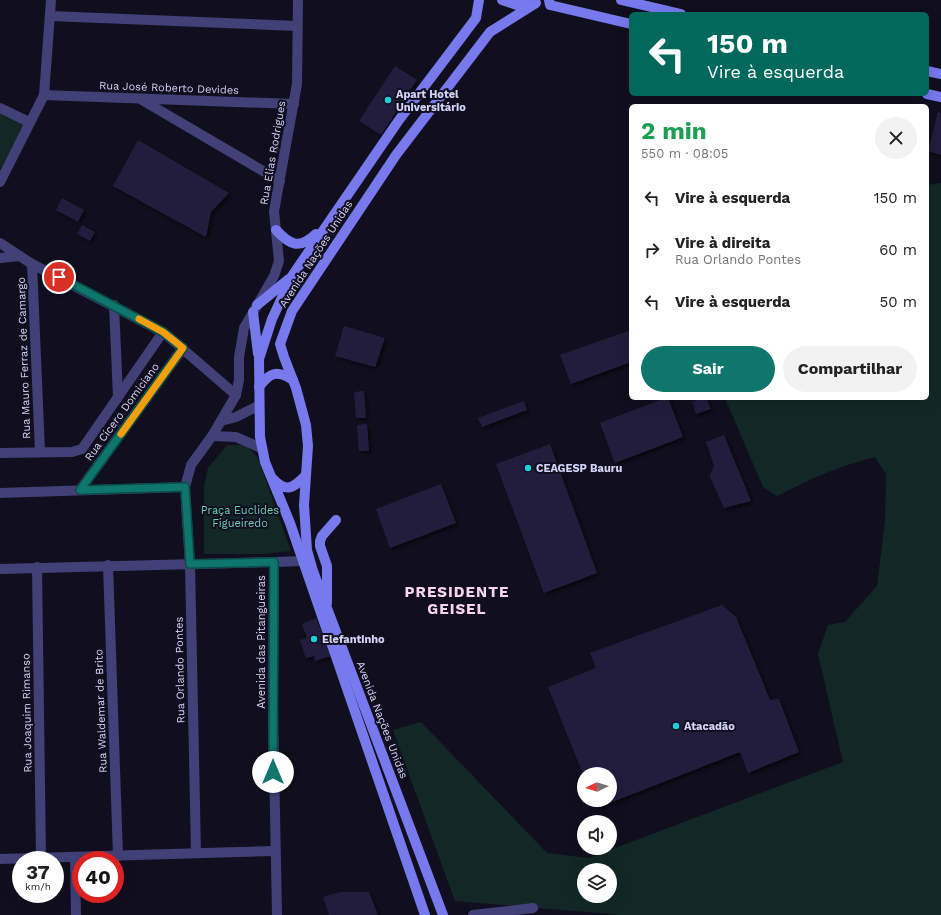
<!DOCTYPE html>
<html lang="pt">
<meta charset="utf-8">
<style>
body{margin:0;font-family:"Work Sans",sans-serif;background:#f2f2f2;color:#222;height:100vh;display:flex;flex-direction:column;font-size:15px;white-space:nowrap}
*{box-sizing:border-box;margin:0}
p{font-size:13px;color:#767676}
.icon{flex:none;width:22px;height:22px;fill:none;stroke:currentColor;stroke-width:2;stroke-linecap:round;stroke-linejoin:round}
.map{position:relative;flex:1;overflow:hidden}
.drawer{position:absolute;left:629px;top:104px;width:300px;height:296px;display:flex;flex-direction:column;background:#fff;border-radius:6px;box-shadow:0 4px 16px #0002}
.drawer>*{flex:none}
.hud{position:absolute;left:629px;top:12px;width:300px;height:84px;border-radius:6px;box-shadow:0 4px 16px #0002;background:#00695c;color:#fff;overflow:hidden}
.needle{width:26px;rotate:265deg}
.fabs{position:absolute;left:577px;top:767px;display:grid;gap:8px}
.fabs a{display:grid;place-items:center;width:40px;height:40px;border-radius:50%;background:#fff;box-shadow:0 4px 16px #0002;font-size:20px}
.speed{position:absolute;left:12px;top:851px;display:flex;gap:8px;font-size:20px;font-weight:700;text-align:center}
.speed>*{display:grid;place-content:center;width:52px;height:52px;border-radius:50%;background:#fff;box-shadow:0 4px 16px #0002;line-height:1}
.speed small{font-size:10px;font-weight:400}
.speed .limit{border:6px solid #d22;background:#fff;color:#111}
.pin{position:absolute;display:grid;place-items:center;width:34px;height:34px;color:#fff;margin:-17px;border:2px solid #fff;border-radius:50%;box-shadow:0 1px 4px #0007}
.me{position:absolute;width:44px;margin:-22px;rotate:0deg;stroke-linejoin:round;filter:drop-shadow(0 0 3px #0008)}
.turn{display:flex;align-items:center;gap:14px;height:84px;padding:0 12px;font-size:18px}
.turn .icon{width:52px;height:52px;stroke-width:2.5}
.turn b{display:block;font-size:28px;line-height:34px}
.round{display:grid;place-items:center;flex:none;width:42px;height:42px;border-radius:21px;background:#f2f2f2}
.overview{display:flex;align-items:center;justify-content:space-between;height:68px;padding:0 12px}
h1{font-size:24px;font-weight:700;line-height:30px;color:#1e9e55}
.primary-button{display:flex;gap:8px;margin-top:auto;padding:8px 12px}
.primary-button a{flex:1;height:46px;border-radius:24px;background:#0f766e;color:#fff;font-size:16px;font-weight:700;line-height:46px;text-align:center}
.primary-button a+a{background:#f2f2f2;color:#222}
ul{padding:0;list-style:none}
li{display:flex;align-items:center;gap:12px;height:52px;padding:0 12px}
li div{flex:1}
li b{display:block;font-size:15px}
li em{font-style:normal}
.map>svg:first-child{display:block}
.green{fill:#132826;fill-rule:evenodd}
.building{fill:#231e3d;filter:url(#shadow)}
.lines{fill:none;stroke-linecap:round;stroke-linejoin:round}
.minor{stroke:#414177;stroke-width:10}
.tertiary{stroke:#414177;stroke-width:10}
.secondary{stroke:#7779ec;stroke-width:10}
.route-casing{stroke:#0a4d48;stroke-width:10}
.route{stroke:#0f766e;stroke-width:7}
.slow{stroke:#f59e0b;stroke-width:7}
.poi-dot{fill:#1ecfda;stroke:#110f1f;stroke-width:1.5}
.labels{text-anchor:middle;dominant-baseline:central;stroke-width:4;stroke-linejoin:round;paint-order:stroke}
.street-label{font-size:11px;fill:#d6d3f9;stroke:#110f1f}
.poi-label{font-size:11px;font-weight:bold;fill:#d6d3f9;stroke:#110f1f;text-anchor:start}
.park-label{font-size:11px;fill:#6aceb1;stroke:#110f1f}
.district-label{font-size:15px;font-weight:bold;letter-spacing:1px;fill:#f9d5ed;stroke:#110f1f}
</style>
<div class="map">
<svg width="941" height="915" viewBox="0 0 941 915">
<defs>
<filter id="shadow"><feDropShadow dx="2.5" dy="2.5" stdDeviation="2" flood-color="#0009"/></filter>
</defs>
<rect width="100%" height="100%" fill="#110f1f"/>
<g class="green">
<polygon points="0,114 25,124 0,169"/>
<path d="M941,183V915H624L455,901L393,730L421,722L547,853L589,858L843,762L818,654L828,625L845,622L877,586L885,520L886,474L875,457C839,466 810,479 777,496L763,487L725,398H927V185ZM584,870H610V896H584Z"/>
<polygon points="227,445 246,445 258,458 291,551 262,554 204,554 204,487 208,468"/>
</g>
<g class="building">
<polygon points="395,66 417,80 381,135 359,121"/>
<polygon points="938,112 941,113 941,155 928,151"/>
<polygon points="138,140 229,193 211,212 206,237 113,186"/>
<polygon points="62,198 84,210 78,222 56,210"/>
<polygon points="82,225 95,232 90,241 77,234"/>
<polygon points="344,326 385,338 375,367 335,356"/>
<polygon points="631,330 631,362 571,384 560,355"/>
<polygon points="364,391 366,418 356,418 354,392"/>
<polygon points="666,398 668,398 683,437 615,463 600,423"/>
<polygon points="702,398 706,398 711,409 696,414 692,402"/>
<polygon points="524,401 527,410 482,427 478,418"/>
<polygon points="367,424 369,451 359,451 357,425"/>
<polygon points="724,435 751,501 724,508 710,477 714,465 706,442"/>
<polygon points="550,444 597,573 544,593 496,464"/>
<polygon points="441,484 456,523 390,548 376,509"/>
<polygon points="722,605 736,617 770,700 779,699 799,752 748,773 740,752 597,808 593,800 610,800 610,774 583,774 548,687 596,668 590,653"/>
<polygon points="316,618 331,656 315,661 314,656 306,658 300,640 307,638 302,624"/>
<polygon points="341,892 369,892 378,915 329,915 323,897"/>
</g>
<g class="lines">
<g class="minor">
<polyline points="50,16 297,26"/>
<polyline points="44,95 294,104"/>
<polyline points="142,100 280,181"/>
<polyline points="0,108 29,122"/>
<polyline points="0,182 44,95 51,0"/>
<polyline points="0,243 32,264 163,332 236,395"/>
<polyline points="0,258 20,256"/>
<polyline points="32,264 40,452"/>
<polyline points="114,305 118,397"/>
<polyline points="221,421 236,417 258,406"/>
<polyline points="212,436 236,437 261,448"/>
<polyline points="0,453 72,452 82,449 163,332"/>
<polyline points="80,490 183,348"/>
<polyline points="0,493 185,487"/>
<polyline points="108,565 118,856"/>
<polyline points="37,567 41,858"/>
<polyline points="0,569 274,562"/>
<polyline points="196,853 190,564 185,487 191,465 212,436 236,395 239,380 239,357 244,328 274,276 279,261 274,211 297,84 298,0"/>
<polyline points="75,857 76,915"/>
<polyline points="0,859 274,851"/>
<polyline points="473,915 533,908"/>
</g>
<polyline class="tertiary" points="277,915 273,709 274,562 302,561"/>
<g class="secondary">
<polyline points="502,0 517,5 529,5"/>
<polyline points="549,0 550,5 631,24"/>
<polyline points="621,0 681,14"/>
<polyline points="927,71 941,74"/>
<polyline points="927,94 941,97"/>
<path d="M276,230C290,245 299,250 316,234"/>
<polyline points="257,305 289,279"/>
<polyline points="253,312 258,354"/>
<path d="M259,387C270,372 277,370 293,380"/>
<path d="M273,479C286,493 294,488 305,476"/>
<polyline points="327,603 327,566 320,546 320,541 322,536 336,520"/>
<polyline points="425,915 290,523 265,462 260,437 259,359 272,319 292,276 399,120 476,18 479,0"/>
<polyline points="443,915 313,571 307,550 304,505 308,446 306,425 296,388 284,357 280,344 292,311 396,155 490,32 536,3"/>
</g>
</g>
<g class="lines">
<defs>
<polyline id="route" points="59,277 163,332 183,348 80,490 185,487 190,564 274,562 273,772"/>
</defs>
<use href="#route" class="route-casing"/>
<use href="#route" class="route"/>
<polyline class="slow" points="121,434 183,348 163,332 139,319"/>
</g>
<g class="poi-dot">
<circle cx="388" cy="100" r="4"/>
<circle cx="528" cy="468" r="4"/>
<circle cx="314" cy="639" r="4"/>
<circle cx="676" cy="726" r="4"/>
</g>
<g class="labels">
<g class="street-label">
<text transform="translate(169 88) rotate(2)">Rua José Roberto Devides</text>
<text transform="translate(273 153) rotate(-80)">Rua Elias Rodrigues</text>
<text transform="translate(316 254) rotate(-57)">Avenida Nações Unidas</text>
<text transform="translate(24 358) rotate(-92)">Rua Mauro Ferraz de Camargo</text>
<text transform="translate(122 412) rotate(-54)">Rua Cícero Domiciano</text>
<text transform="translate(261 642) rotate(-90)">Avenida das Pitangueiras</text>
<text transform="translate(180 670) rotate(-91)">Rua Orlando Pontes</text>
<text transform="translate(101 711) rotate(-92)">Rua Waldemar de Brito</text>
<text transform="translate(27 713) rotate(-91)">Rua Joaquim Rimanso</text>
<text transform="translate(382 720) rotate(69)">Avenida Nações Unidas</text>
</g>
<g class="poi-label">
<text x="396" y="94">Apart Hotel<tspan x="396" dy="13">Universitário</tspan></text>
<text x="536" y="468">CEAGESP Bauru</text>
<text x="322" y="639">Elefantinho</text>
<text x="684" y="726">Atacadão</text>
</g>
<g class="park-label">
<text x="240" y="510">Praça Euclides<tspan x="240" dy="13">Figueiredo</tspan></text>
</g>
<g class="district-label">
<text x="457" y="592">PRESIDENTE<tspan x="457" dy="17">GEISEL</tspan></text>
</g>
</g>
</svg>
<div class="fabs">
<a><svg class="needle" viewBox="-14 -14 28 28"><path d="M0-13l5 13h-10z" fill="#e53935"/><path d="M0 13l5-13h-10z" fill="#767676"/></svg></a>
<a><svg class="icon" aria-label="sound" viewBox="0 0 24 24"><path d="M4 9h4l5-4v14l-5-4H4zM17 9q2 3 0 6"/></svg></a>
<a><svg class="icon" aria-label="layers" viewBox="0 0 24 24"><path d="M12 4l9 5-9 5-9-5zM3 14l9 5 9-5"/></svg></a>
</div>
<div class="speed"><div>37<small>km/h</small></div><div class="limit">40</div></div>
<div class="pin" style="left:59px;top:277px;background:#d93025"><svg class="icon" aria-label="arrive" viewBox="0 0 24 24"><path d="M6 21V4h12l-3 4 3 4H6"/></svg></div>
<svg class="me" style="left:273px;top:772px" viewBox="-20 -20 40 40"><circle r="19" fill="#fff"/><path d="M0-13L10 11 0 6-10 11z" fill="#0f766e"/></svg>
<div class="hud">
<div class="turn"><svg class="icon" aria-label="left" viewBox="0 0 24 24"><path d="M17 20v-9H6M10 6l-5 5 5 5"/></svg><div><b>150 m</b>Vire à esquerda</div></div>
</div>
<section class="drawer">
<div class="overview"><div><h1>2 min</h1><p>550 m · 08:05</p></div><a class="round"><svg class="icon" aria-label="close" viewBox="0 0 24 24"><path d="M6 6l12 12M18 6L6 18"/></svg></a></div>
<ul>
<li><svg class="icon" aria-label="left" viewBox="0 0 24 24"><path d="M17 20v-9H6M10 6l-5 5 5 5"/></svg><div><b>Vire à esquerda</b></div><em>150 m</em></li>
<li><svg class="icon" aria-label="right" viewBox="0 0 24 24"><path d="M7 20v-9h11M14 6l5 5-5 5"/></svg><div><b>Vire à direita</b><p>Rua Orlando Pontes</p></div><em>60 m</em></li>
<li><svg class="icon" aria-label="left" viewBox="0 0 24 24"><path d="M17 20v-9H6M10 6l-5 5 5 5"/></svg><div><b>Vire à esquerda</b></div><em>50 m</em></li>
</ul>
<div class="primary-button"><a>Sair</a><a>Compartilhar</a></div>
</section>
</div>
